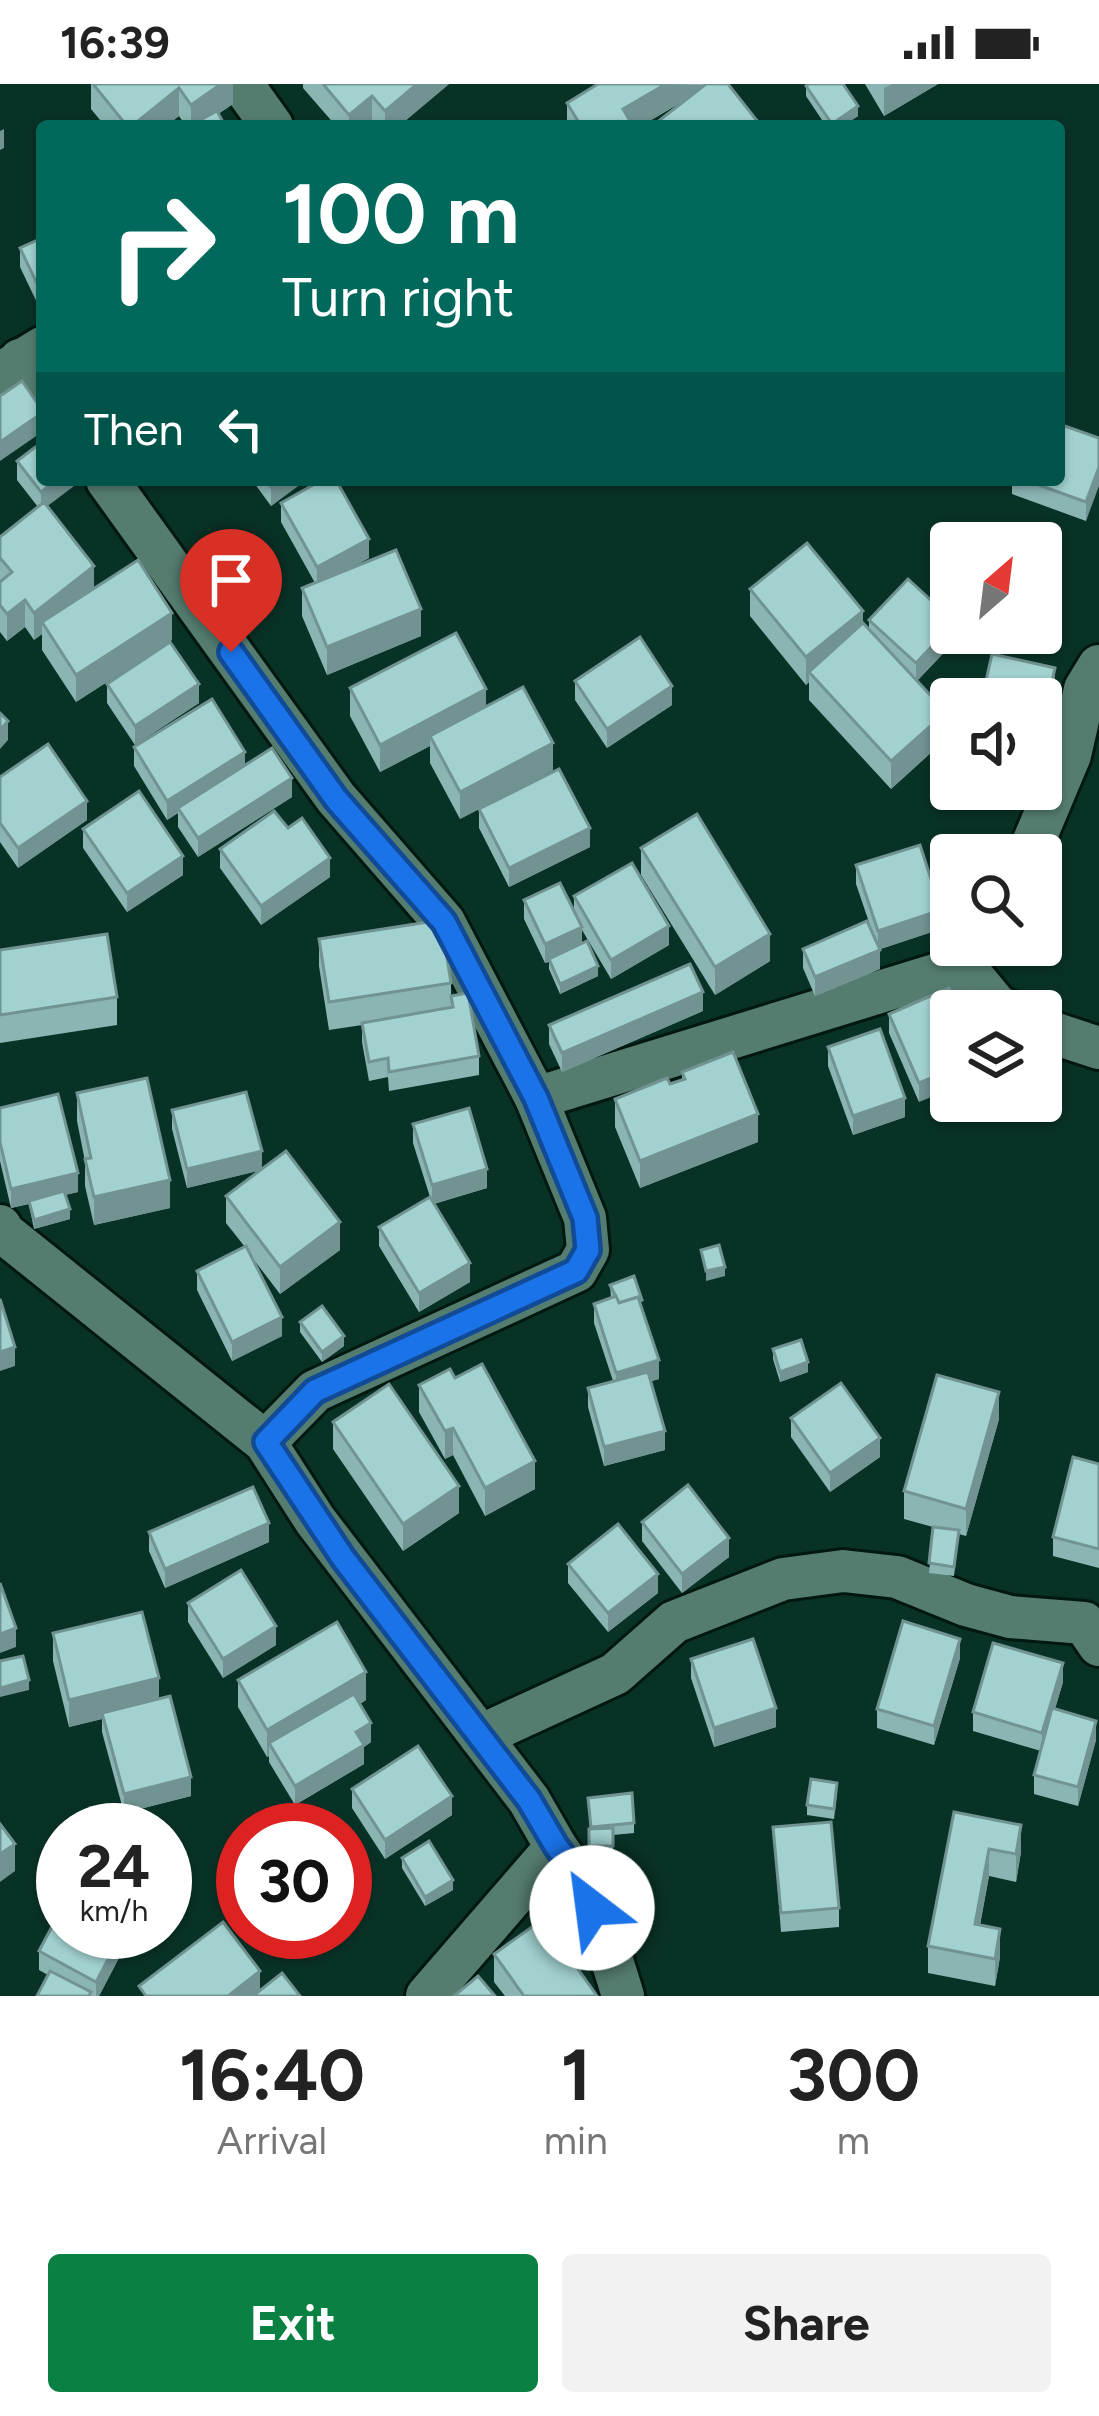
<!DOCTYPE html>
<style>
body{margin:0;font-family:Figtree,sans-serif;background:#f2f2f2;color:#222;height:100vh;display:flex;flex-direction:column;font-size:45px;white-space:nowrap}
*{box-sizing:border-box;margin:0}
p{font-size:39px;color:#767676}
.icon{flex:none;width:66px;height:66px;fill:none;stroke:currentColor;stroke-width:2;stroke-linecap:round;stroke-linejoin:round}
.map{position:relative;height:1912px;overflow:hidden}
.side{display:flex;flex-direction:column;background:#fff;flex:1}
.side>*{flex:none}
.guide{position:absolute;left:36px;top:36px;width:1029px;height:366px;border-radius:12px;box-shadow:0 3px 9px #0004;background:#00695c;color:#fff;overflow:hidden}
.needle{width:78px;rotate:28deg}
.fabs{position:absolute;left:930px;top:438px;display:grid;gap:24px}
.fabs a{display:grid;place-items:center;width:132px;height:132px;border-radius:12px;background:#fff;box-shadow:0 3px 9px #0004;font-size:60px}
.speed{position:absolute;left:36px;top:1719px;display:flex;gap:24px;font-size:60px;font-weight:700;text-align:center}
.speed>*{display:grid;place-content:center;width:156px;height:156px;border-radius:50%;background:#fff;box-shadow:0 3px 9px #0004;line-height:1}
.speed small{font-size:30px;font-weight:400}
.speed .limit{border:18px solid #d22;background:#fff;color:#111}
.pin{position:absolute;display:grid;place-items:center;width:102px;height:102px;color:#fff;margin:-123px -51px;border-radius:50% 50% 50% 0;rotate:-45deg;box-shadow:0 0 12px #0007}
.pin .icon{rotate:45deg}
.me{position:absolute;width:132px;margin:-66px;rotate:330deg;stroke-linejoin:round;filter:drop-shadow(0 0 9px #0008)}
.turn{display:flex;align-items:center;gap:42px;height:252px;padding:0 48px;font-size:54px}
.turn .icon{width:156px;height:156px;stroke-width:2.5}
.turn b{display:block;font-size:84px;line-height:102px}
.then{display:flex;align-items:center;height:114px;padding:0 48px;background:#0003;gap:24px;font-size:45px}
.eta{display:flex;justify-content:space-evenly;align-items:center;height:204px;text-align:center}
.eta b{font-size:72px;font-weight:700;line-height:84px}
.button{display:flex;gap:24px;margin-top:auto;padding:24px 48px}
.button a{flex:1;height:138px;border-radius:12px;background:#0b8043;color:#fff;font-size:48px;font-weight:700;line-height:138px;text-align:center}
.button a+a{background:#f2f2f2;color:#222}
.status{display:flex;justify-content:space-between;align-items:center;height:84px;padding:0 60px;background:#fff;direction:ltr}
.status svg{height:33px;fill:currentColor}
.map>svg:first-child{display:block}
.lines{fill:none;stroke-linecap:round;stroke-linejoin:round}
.minor-casing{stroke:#001810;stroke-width:48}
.minor{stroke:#557d6f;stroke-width:42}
.wall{fill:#8bb5b3}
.shaded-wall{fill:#719392}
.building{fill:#a2d2d0;stroke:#719392;stroke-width:3}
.route-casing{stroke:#114b97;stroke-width:30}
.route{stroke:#1a73e8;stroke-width:21}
</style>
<div class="status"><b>16:39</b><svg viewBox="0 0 49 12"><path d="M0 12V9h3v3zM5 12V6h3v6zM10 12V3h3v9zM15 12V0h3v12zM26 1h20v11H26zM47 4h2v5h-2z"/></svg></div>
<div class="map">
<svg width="1099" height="1912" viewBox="0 0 1099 1912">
<rect width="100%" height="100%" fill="#093227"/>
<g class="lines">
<defs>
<g id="minor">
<polyline points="242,0 272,42"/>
<polyline points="20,276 42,307"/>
<polyline points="0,290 42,264"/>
<polyline points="107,396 336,714 444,838 536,1014 585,1134 588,1166 576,1187 315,1307 265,1358"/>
<polyline points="1028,771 1070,671 1085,605 1099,582"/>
<polyline points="964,882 997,922 1007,927"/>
<polyline points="1041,945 1099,964"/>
<polyline points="536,1014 964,882 979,861"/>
<polyline points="0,1142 4,1149 265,1358 315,1436 529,1716 556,1763 427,1912"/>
<polyline points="480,1652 615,1590 674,1538 783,1495 843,1487 897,1493 966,1521 1010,1533 1084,1539 1099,1561"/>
<path d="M556,1763C590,1808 607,1858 623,1912"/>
</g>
</defs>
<use href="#minor" class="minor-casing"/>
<use href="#minor" class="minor"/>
</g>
<g class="wall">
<polygon points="91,0 233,0 233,20 218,30 225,42 186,42 179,32 166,42 105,42 91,25"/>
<polygon points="303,0 449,0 399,42 374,42 372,39 368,42 336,42 303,4"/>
<polygon points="596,0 728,0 758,42 656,42 656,39 687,15 641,42 567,42 567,19"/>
<polygon points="865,0 938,0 884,32"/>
<polygon points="806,2 858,32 843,42 826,42 806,12"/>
<polygon points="42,154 42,229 20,183 20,164"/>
<polygon points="1099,354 1086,437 1012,410 1012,396 1059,396"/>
<polygon points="42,358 47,422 94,504 172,556 76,618 42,566 42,550 34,556 25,543 7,557 0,548 0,453 38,423 17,396 17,377"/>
<polygon points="252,396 306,396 271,422"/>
<polygon points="281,419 369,474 346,486 421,552 327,591 302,532 302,504 315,499 281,438"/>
<polygon points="750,505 863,539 869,545 869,536 954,549 954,558 917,597 946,655 891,705 809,616 809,598 806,601 750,532"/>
<polygon points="575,597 672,621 607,664 575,616"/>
<polygon points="107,600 199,619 135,661 107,619"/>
<polygon points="350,604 486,622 553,686 482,724 590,763 509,803 479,744 479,725 460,735 430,679 430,662 380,688 350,632"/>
<polygon points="134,663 245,681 292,713 198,773 178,743 178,729 167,736 134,682"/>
<polygon points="0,693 87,736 18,784 0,758"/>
<polygon points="288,744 330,793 261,841 220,784 220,765"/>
<polygon points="83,745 183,791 127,828 83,764"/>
<polygon points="641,764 770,877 715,911 641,791"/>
<polygon points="856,781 941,845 880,865 880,885 815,912 803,884 803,865 872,847 856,800"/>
<polygon points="574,812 669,861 611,895 582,846 582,859 598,892 560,910 549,885 549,878 545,879 524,835 524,816 574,826"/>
<polygon points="319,855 451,899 451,923 451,912 479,972 479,991 389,1007 388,993 369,997 362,958 362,941 329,946 319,882"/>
<polygon points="0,866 117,913 117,941 0,959"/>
<polygon points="949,904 919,1018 889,949 889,930"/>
<polygon points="703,927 562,988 549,960 549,941"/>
<polygon points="828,963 905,1033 853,1051 828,982"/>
<polygon points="682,988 758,1058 640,1104 615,1043 615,1015 682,996"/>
<polygon points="77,1009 170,1124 94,1141 85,1102 85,1077 77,1037"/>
<polygon points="0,1024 78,1108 65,1111 70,1135 34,1145 29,1120 11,1124 0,1077"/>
<polygon points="172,1026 262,1085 340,1166 280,1210 251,1172 282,1252 232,1277 197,1206 197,1187 245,1163 226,1139 226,1112 261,1086 187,1104 172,1045"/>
<polygon points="413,1040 487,1104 434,1120 470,1198 419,1228 379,1162 379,1143 430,1113 413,1059"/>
<polygon points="610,1201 642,1226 659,1295 651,1297 665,1366 604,1382 588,1323 588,1304 613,1297 594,1239 594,1220 611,1214"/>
<polygon points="300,1238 344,1262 322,1278 300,1248"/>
<polygon points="773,1265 808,1288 780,1298 773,1275"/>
<polygon points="455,1294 535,1405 485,1432 453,1371 445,1375 419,1328 419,1301"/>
<polygon points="791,1334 880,1373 830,1408 791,1353"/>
<polygon points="999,1335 966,1452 959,1450 954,1492 929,1489 933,1443 904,1435 904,1407"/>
<polygon points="333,1338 459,1429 403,1467 333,1365"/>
<polygon points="1099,1380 1099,1484 1053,1472 1053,1453"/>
<polygon points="642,1438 729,1473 682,1509 642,1457"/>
<polygon points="149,1448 269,1458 165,1504 149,1467"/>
<polygon points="568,1480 658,1509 608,1548 568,1499"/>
<polygon points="188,1519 276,1561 223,1594 188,1538"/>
<polygon points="53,1549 159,1615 191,1712 124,1729 102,1648 102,1635 69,1643 53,1577"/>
<polygon points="960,1574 934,1661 877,1644 877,1625"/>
<polygon points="691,1575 776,1643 714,1663 691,1594"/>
<polygon points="238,1596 366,1616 360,1620 371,1658 364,1663 364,1680 295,1721 269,1678 269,1672 267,1673 238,1623"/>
<polygon points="1063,1598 1055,1625 1096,1656 1078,1722 1034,1710 1034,1691 1041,1667 973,1647 973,1628"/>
<polygon points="352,1705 452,1731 385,1775 352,1724"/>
<polygon points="837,1708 834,1735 807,1731 807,1721"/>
<polygon points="588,1714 634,1739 634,1749 613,1751 613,1771 589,1772 589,1745 590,1745"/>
<polygon points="954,1728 1021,1768 1016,1798 989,1792 980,1841 1000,1873 995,1902 928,1889 928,1862"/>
<polygon points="773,1743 839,1824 839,1843 781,1848"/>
<polygon points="63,1768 63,1848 122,1868 99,1912 37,1912 48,1891 39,1886 39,1867 60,1828 44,1818 44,1799"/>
<polygon points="402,1774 453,1806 425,1822 402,1784"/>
<polygon points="494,1870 597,1912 505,1912 494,1898"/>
</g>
<g class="shaded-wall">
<polygon points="221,0 233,0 233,20 200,42 191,42 191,21"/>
<polygon points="417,0 449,0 399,42 385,42 385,27"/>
<polygon points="666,0 710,1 641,42 623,42 623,25"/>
<polygon points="892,0 938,0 884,32 884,4"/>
<polygon points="179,4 179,32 166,42 132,42"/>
<polygon points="372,12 372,39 368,42 349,42 349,31"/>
<polygon points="858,22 858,32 843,42 832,42 832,40"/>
<polygon points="4,45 4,64 0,66 0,47"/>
<polygon points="42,329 42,348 0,377 0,358"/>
<polygon points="1099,383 1099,402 1086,437 1086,418"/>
<polygon points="57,396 82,396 41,427 41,408"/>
<polygon points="280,396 306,396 271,422 271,403"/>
<polygon points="369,455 369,474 317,502 317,483"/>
<polygon points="94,482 94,510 42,538 42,550 34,556 34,529"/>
<polygon points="25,516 25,543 7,557 7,530"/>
<polygon points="421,525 421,552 327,591 327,563"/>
<polygon points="863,527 863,555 809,588 809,598 806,601 806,573"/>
<polygon points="172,529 172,556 76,618 76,591"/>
<polygon points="951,542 951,549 954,549 954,558 916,598 916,579"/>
<polygon points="1055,584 1055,611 1041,674 1041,646"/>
<polygon points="199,600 199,619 135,661 135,642"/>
<polygon points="672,602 672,621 607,664 607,645"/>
<polygon points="486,605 486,633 430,652 430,662 380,688 380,661"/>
<polygon points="946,628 946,655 891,705 891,677"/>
<polygon points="8,637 8,656 0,665 0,646"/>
<polygon points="553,659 553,686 460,735 460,708"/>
<polygon points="245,668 245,687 178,724 178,729 167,736 167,717"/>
<polygon points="292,694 292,713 198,773 198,754"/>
<polygon points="87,717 87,736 18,784 18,764"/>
<polygon points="590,744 590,763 509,803 509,784"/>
<polygon points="183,772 183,791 127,828 127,809"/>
<polygon points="330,774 330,793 261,841 261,822"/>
<polygon points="941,826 941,845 878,866 878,847"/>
<polygon points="669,842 669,861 611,895 611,876"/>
<polygon points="582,843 582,862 545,879 545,860"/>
<polygon points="770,850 770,877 715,911 715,883"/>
<polygon points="880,866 880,885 815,912 815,893"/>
<polygon points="598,882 598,892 560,910 560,900"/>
<polygon points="703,908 703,927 562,988 562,969"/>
<polygon points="951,986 951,1005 919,1018 919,999"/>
<polygon points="905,1014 905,1033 853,1051 853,1032"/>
<polygon points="758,1030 758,1058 640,1104 640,1077"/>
<polygon points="262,1067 262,1086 187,1104 187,1085"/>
<polygon points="487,1085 487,1104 432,1120 432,1101"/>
<polygon points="78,1089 78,1108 11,1124 11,1105"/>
<polygon points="170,1096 170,1124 94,1141 94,1113"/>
<polygon points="70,1125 70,1135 34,1145 34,1136"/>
<polygon points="340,1138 340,1166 280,1210 280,1183"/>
<polygon points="470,1179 470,1198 419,1228 419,1209"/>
<polygon points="725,1183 725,1192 706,1197 706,1187"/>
<polygon points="282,1233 282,1252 232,1277 232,1258"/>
<polygon points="344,1252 344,1262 322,1278 322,1268"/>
<polygon points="15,1263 15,1282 0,1287 0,1268"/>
<polygon points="659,1276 659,1295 616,1308 616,1289"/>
<polygon points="808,1278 808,1288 780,1298 780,1288"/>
<polygon points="999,1308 999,1335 966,1452 966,1425"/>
<polygon points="453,1344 453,1371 445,1375 445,1347"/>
<polygon points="665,1347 665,1366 604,1382 604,1363"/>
<polygon points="880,1354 880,1373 830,1408 830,1389"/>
<polygon points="535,1377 535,1405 485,1432 485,1404"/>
<polygon points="459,1402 459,1429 403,1467 403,1440"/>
<polygon points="269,1439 269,1458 165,1504 165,1485"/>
<polygon points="729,1454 729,1473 682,1509 682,1490"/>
<polygon points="658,1490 658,1509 608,1548 608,1529"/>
<polygon points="276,1542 276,1561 223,1594 223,1575"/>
<polygon points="16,1544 16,1563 0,1569 0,1550"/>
<polygon points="960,1555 960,1574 934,1661 934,1642"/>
<polygon points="1063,1579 1063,1598 1042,1668 1042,1649"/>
<polygon points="366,1588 366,1616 275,1669 269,1659 269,1672 267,1673 267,1646"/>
<polygon points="159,1594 159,1622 102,1629 102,1635 69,1643 69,1616"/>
<polygon points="29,1596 29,1606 0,1613 0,1604"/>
<polygon points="776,1624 776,1643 714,1663 714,1644"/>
<polygon points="1096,1637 1096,1656 1078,1722 1078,1703"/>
<polygon points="371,1639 371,1658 364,1663 364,1680 295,1721 295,1702 356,1648"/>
<polygon points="191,1693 191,1712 124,1729 124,1710"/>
<polygon points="452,1712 452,1731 385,1775 385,1756"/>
<polygon points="1021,1741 1021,1768 1016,1798 1016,1770"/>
<polygon points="15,1760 15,1787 0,1798 0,1770"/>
<polygon points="989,1765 989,1792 975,1868 975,1840"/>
<polygon points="453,1796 453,1806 425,1822 425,1813"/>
<polygon points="1000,1845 1000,1873 995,1902 995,1875"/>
<polygon points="122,1849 122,1868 99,1912 96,1912 96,1898"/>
<polygon points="260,1887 260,1912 228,1912"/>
</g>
<g class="building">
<polygon points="93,0 221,0 191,21 179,4 132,42 127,42"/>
<polygon points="323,0 417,0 385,27 372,12 349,31"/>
<polygon points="598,0 666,0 623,25 633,42 581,42 567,19"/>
<polygon points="706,0 728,0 758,38 753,42 658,42 656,39"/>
<polygon points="809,0 843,0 858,22 832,40 806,2"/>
<polygon points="217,27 225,42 189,42"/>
<polygon points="42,154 42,210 20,164"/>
<polygon points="22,297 42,326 42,329 0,358 0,312"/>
<polygon points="1059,340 1099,354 1099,383 1086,418 1025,396 1059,396"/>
<polygon points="42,358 42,396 57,396 41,408 17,377"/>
<polygon points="266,396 280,396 271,403"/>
<polygon points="322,396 336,396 369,455 317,483 281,419"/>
<polygon points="44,418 94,482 34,529 25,516 7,530 0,521 0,498 12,488 1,475 0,476 0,453"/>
<polygon points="807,459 863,527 806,573 750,505"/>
<polygon points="396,466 421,525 327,563 302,504"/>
<polygon points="138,476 172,529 76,591 42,538"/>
<polygon points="908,495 951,535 951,542 916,579 869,536"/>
<polygon points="863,539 946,628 891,677 809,588"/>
<polygon points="456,549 486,605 380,661 350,604"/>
<polygon points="640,553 672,602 607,645 575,597"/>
<polygon points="170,558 199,600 135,642 107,600"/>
<polygon points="992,570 1055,584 1041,646 1041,615 982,615"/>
<polygon points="523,603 553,659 460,708 430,652"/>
<polygon points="212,615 245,668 167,717 134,663"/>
<polygon points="0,629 8,637 0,646"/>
<polygon points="48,660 87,717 18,764 0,739 0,693"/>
<polygon points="272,664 292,694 198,754 178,724"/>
<polygon points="559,685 590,744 509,784 479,725"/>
<polygon points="139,707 183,772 127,809 83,745"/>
<polygon points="274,727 288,744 302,734 330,774 261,822 220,765"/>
<polygon points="697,730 770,850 715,883 641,764"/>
<polygon points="920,761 941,826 878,847 856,781"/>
<polygon points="632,779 669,842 611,876 574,812"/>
<polygon points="560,799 582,843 545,860 524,816"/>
<polygon points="441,836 451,899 329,918 319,855"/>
<polygon points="867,837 880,866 815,893 803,865"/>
<polygon points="107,850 117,913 0,931 0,866"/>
<polygon points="587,857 598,882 560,900 549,875"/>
<polygon points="690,880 703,908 562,969 549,941"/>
<polygon points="949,904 958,927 951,927 951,986 919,999 889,930"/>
<polygon points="468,909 479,972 389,988 388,974 369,978 362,939 453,923 451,912"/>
<polygon points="880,945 905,1014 853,1032 828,963"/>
<polygon points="733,968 758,1030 640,1077 615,1015 667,994 670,1000 685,995 682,988"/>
<polygon points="147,994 170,1096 94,1113 85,1075 91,1074 77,1009"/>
<polygon points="246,1008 262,1067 187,1085 172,1026"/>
<polygon points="58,1010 78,1089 11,1105 0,1058 0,1024"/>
<polygon points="469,1024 487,1085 432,1101 413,1040"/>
<polygon points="286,1067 340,1138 280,1183 226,1112"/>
<polygon points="64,1107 70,1125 34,1136 29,1117"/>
<polygon points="430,1113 470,1179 419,1209 379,1143"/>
<polygon points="719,1161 725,1183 706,1187 701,1166"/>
<polygon points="246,1162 282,1233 232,1258 197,1187"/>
<polygon points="634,1192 642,1216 639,1217 638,1213 619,1219 610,1201"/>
<polygon points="616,1212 619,1219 638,1213 659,1276 616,1289 594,1220"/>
<polygon points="0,1215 15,1263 0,1268"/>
<polygon points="322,1222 344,1252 322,1268 300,1238"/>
<polygon points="801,1256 808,1278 780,1288 773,1265"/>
<polygon points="482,1280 535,1377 485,1404 453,1344 445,1347 419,1301 450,1285 455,1294"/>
<polygon points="648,1288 665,1347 604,1363 588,1304"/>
<polygon points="937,1291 999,1308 966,1425 904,1407"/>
<polygon points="841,1299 880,1354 830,1389 791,1334"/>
<polygon points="389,1300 459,1402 403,1440 333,1338"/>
<polygon points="1073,1373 1099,1380 1099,1465 1053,1453"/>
<polygon points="688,1401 729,1454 682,1490 642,1438"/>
<polygon points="253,1403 269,1439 165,1485 149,1448"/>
<polygon points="618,1440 658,1490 608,1529 568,1480"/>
<polygon points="933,1443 959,1446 954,1483 929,1479"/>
<polygon points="241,1486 276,1542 223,1575 188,1519"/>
<polygon points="0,1499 16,1544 0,1550"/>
<polygon points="142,1528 159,1594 69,1616 53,1549"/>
<polygon points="903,1537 960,1555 934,1642 877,1625"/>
<polygon points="337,1538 366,1588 267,1646 238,1596"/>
<polygon points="753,1555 776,1624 714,1644 691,1575"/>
<polygon points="993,1559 1063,1579 1042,1649 973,1628"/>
<polygon points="23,1572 29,1596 0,1604 0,1577"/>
<polygon points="354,1610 371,1639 356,1648 364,1661 295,1702 269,1659"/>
<polygon points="170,1612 191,1693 124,1710 102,1629"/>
<polygon points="1052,1624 1096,1637 1078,1703 1034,1691"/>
<polygon points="418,1662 452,1712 385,1756 352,1705"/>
<polygon points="811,1695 837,1699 834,1725 807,1721"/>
<polygon points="632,1709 634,1739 591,1743 588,1714"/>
<polygon points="954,1728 1021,1741 1016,1770 989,1765 975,1840 1000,1845 995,1875 928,1862"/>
<polygon points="831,1738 839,1824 781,1829 773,1743"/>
<polygon points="0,1740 15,1760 0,1770"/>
<polygon points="613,1744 613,1762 589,1762 589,1745"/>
<polygon points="429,1757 453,1796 425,1813 402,1774"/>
<polygon points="63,1768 63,1811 44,1799"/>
<polygon points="63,1822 63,1848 122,1849 96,1898 39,1867"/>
<polygon points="543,1835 597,1912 524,1912 494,1870"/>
<polygon points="223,1838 260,1887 228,1912 146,1912 139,1902"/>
<polygon points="50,1887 91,1908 89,1912 37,1912"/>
<polygon points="282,1889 300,1912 253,1912"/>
<polygon points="478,1892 495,1912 454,1912"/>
</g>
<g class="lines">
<defs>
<polyline id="route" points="231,568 336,715 444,838 536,1014 585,1134 588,1166 576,1187 315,1307 266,1358 343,1474 529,1716 556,1762 580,1794 592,1824"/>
</defs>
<use href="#route" class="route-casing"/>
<use href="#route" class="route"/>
</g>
</svg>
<div class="fabs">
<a><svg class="needle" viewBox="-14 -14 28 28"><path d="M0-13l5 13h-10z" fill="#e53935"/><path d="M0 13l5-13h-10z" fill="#767676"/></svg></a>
<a><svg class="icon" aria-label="sound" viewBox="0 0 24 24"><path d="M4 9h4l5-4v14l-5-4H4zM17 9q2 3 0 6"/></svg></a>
<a><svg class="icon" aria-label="search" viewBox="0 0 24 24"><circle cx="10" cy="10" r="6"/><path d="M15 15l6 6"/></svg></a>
<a><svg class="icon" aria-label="layers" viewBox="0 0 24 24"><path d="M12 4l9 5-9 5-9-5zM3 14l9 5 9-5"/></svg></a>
</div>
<div class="speed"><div>24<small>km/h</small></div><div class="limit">30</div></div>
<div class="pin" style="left:231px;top:568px;background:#d93025"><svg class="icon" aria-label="arrive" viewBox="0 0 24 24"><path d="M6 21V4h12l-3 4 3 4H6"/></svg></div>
<svg class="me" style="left:592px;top:1824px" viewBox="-20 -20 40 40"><circle r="19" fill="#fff"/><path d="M0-13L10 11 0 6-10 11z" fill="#1a73e8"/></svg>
<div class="guide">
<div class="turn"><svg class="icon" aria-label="right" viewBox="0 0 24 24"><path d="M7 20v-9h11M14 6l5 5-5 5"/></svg><div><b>100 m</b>Turn right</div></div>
<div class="then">Then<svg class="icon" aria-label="left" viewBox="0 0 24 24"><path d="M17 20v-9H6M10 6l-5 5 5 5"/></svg></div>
</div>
</div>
<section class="side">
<div class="eta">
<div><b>16:40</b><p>Arrival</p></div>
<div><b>1</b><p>min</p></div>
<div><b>300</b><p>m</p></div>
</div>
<div class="button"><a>Exit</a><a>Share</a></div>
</section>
